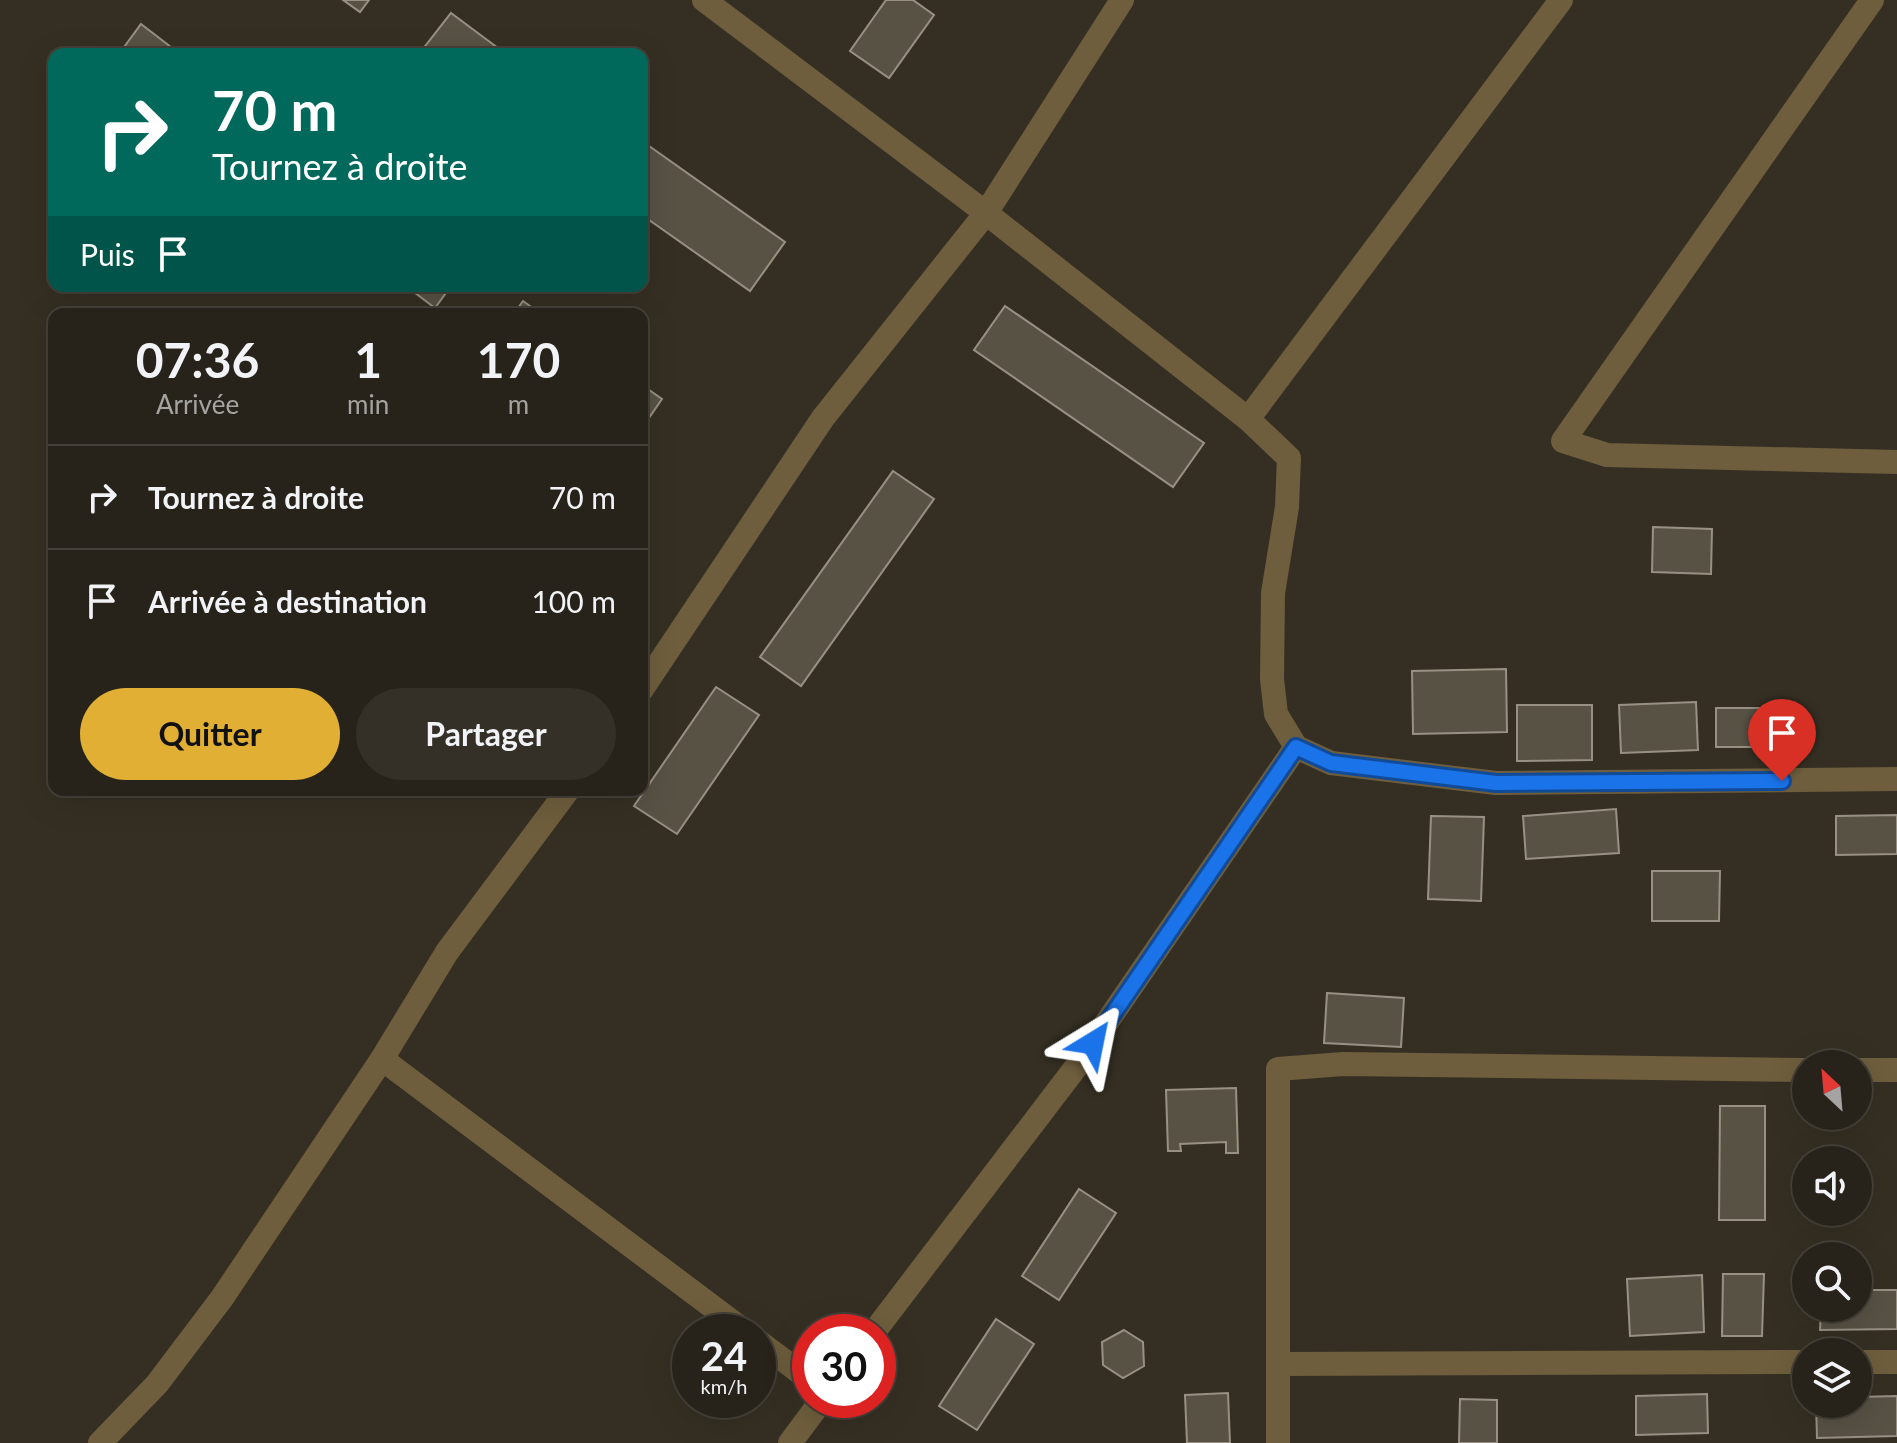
<!DOCTYPE html>
<html lang="fr">
<meta charset="utf-8">
<style>
body{margin:0;font-family:Lato,sans-serif;background:#342f27;color:#f1f3f6;height:100vh;display:flex;flex-direction:column;font-size:30px;white-space:nowrap}
*{box-sizing:border-box;margin:0}
p{font-size:26px;color:#a5a4a2}
.icon{flex:none;width:44px;height:44px;fill:none;stroke:currentColor;stroke-width:2;stroke-linecap:round;stroke-linejoin:round}
.map{position:relative;flex:1;overflow:hidden}
.sheet{position:absolute;left:48px;top:308px;width:600px;height:488px;display:flex;flex-direction:column;background:#28231a;border-radius:16px;box-shadow:0 8px 32px #0002,0 0 0 2px #444039}
.sheet>*{flex:none}
.banner{position:absolute;left:48px;top:48px;width:600px;height:244px;border-radius:16px;box-shadow:0 8px 32px #0002,0 0 0 2px #444039;background:#00695c;color:#fff;overflow:hidden}
.needle{width:52px;rotate:334deg}
.tools{position:absolute;left:1792px;top:1050px;display:grid;gap:16px}
.tools a{display:grid;place-items:center;width:80px;height:80px;border-radius:50%;background:#28231a;box-shadow:0 8px 32px #0002,0 0 0 2px #444039;font-size:40px}
.speed{position:absolute;left:672px;top:1314px;display:flex;gap:16px;font-size:40px;font-weight:700;text-align:center}
.speed>*{display:grid;place-content:center;width:104px;height:104px;border-radius:50%;background:#28231a;box-shadow:0 8px 32px #0002,0 0 0 2px #444039;line-height:1}
.speed small{font-size:20px;font-weight:400}
.speed .limit{border:12px solid #d22;background:#fff;color:#111}
.pin{position:absolute;display:grid;place-items:center;width:68px;height:68px;color:#fff;margin:-82px -34px;border-radius:50% 50% 50% 0;rotate:-45deg;box-shadow:0 0 8px #0007}
.pin .icon{rotate:45deg}
.me{position:absolute;width:88px;margin:-44px;rotate:35deg;stroke-linejoin:round;filter:drop-shadow(0 0 6px #0008)}
.turn{display:flex;align-items:center;gap:28px;height:168px;padding:0 32px;font-size:36px}
.turn .icon{width:104px;height:104px;stroke-width:2.5}
.turn b{display:block;font-size:56px;line-height:68px}
.then{display:flex;align-items:center;height:76px;padding:0 32px;background:#0003;gap:16px;font-size:30px}
.eta{display:flex;justify-content:space-evenly;align-items:center;height:136px;text-align:center}
.eta b{font-size:48px;font-weight:700;line-height:56px}
.primary-button{display:flex;gap:16px;margin-top:auto;padding:16px 32px}
.primary-button a{flex:1;height:92px;border-radius:48px;background:#e1af34;color:#111;font-size:32px;font-weight:700;line-height:92px;text-align:center}
.primary-button a+a{background:#342f27;color:#f1f3f6}
ul{padding:0;list-style:none}
li{display:flex;align-items:center;gap:24px;height:104px;padding:0 32px;border-top:2px solid #444039}
li div{flex:1}
li b{display:block;font-size:30px}
li em{font-style:normal}
.map>svg:first-child{display:block}
.building{fill:#585245;stroke:#989183;stroke-width:2}
.lines{fill:none;stroke-linecap:round;stroke-linejoin:round}
.minor{stroke:#6e5e3d;stroke-width:24}
.route-casing{stroke:#114b97;stroke-width:20}
.route{stroke:#1a73e8;stroke-width:14}
</style>
<div class="map">
<svg width="1897" height="1443" viewBox="0 0 1897 1443">
<rect width="100%" height="100%" fill="#352f23"/>
<g class="building">
<polygon points="343,0 369,0 360,12"/>
<polygon points="886,0 913,0 934,15 889,78 850,51"/>
<polygon points="451,13 506,54 419,54"/>
<polygon points="141,24 180,54 119,54"/>
<polygon points="642,141 785,242 750,291 642,215"/>
<polygon points="406,286 451,286 435,308"/>
<polygon points="523,301 541,314 514,314"/>
<polygon points="1005,306 1204,443 1173,487 974,350"/>
<polygon points="642,385 662,399 642,428"/>
<polygon points="893,471 934,499 801,686 760,657"/>
<polygon points="1653,527 1712,529 1711,574 1652,572"/>
<polygon points="1506,669 1507,732 1413,734 1412,671"/>
<polygon points="716,687 759,715 677,834 634,806"/>
<polygon points="1696,702 1698,750 1621,753 1619,705"/>
<polygon points="1517,705 1592,705 1592,760 1517,761"/>
<polygon points="1716,708 1769,708 1768,747 1716,747"/>
<polygon points="1616,809 1619,853 1526,859 1523,816"/>
<polygon points="1897,815 1897,854 1836,855 1836,816"/>
<polygon points="1431,816 1484,817 1481,901 1428,899"/>
<polygon points="1652,871 1720,871 1719,921 1652,921"/>
<polygon points="1327,993 1404,998 1401,1047 1324,1043"/>
<polygon points="1236,1088 1238,1153 1226,1153 1226,1142 1180,1144 1181,1151 1168,1151 1166,1090"/>
<polygon points="1720,1106 1765,1106 1765,1220 1719,1220"/>
<polygon points="1079,1189 1116,1213 1059,1300 1022,1276"/>
<polygon points="1723,1274 1764,1274 1762,1336 1722,1336"/>
<polygon points="1702,1275 1704,1332 1630,1336 1627,1279"/>
<polygon points="1858,1290 1897,1290 1897,1329 1820,1330 1821,1308 1858,1308"/>
<polygon points="996,1319 1034,1344 977,1430 939,1406"/>
<polygon points="1124,1330 1143,1342 1144,1366 1123,1378 1103,1365 1102,1342"/>
<polygon points="1228,1393 1230,1443 1187,1443 1185,1395"/>
<polygon points="1707,1394 1708,1433 1636,1435 1636,1396"/>
<polygon points="1897,1396 1897,1436 1817,1438 1816,1404 1858,1404 1858,1397"/>
<polygon points="1460,1399 1497,1400 1497,1443 1459,1443"/>
</g>
<g class="lines">
<g class="minor">
<polyline points="704,0 986,213 1248,419 1289,458 1287,507 1273,593 1272,679 1276,714 1296,747 1331,763 1496,783 1897,779"/>
<polyline points="1872,0 1563,441 1607,455 1897,462"/>
<polyline points="1248,419 1561,0"/>
<polyline points="642,689 823,418 986,213 1122,0"/>
<polyline points="382,1059 746,1332"/>
<polyline points="1858,1070 1897,1070"/>
<polyline points="874,1332 1076,1067 1296,747"/>
<polyline points="758,1341 810,1380"/>
<polyline points="1858,1362 1897,1362"/>
<polyline points="1280,1364 1806,1362"/>
<polyline points="100,1443 157,1384 222,1298 382,1059 447,952 568,790"/>
<polyline points="790,1443 822,1400"/>
<polyline points="1278,1443 1278,1069 1343,1064 1806,1070"/>
</g>
</g>
<g class="lines">
<defs>
<polyline id="route" points="1093,1043 1296,747 1331,763 1496,783 1782,781"/>
</defs>
<use href="#route" class="route-casing"/>
<use href="#route" class="route"/>
</g>
</svg>
<div class="tools">
<a><svg class="needle" viewBox="-14 -14 28 28"><path d="M0-13l5 13h-10z" fill="#e53935"/><path d="M0 13l5-13h-10z" fill="#a5a4a2"/></svg></a>
<a><svg class="icon" aria-label="sound" viewBox="0 0 24 24"><path d="M4 9h4l5-4v14l-5-4H4zM17 9q2 3 0 6"/></svg></a>
<a><svg class="icon" aria-label="search" viewBox="0 0 24 24"><circle cx="10" cy="10" r="6"/><path d="M15 15l6 6"/></svg></a>
<a><svg class="icon" aria-label="layers" viewBox="0 0 24 24"><path d="M12 4l9 5-9 5-9-5zM3 14l9 5 9-5"/></svg></a>
</div>
<div class="speed"><div>24<small>km/h</small></div><div class="limit">30</div></div>
<div class="pin" style="left:1782px;top:781px;background:#d93025"><svg class="icon" aria-label="arrive" viewBox="0 0 24 24"><path d="M6 21V4h12l-3 4 3 4H6"/></svg></div>
<svg class="me" style="left:1093px;top:1043px" viewBox="-20 -20 40 40"><path d="M0-17L14 15 0 8-14 15z" fill="#1a73e8" stroke="#fff" stroke-width="4"/></svg>
<div class="banner">
<div class="turn"><svg class="icon" aria-label="right" viewBox="0 0 24 24"><path d="M7 20v-9h11M14 6l5 5-5 5"/></svg><div><b>70 m</b>Tournez à droite</div></div>
<div class="then">Puis<svg class="icon" aria-label="arrive" viewBox="0 0 24 24"><path d="M6 21V4h12l-3 4 3 4H6"/></svg></div>
</div>
<section class="sheet">
<div class="eta">
<div><b>07:36</b><p>Arrivée</p></div>
<div><b>1</b><p>min</p></div>
<div><b>170</b><p>m</p></div>
</div>
<ul>
<li><svg class="icon" aria-label="right" viewBox="0 0 24 24"><path d="M7 20v-9h11M14 6l5 5-5 5"/></svg><div><b>Tournez à droite</b></div><em>70 m</em></li>
<li><svg class="icon" aria-label="arrive" viewBox="0 0 24 24"><path d="M6 21V4h12l-3 4 3 4H6"/></svg><div><b>Arrivée à destination</b></div><em>100 m</em></li>
</ul>
<div class="primary-button"><a>Quitter</a><a>Partager</a></div>
</section>
</div>
